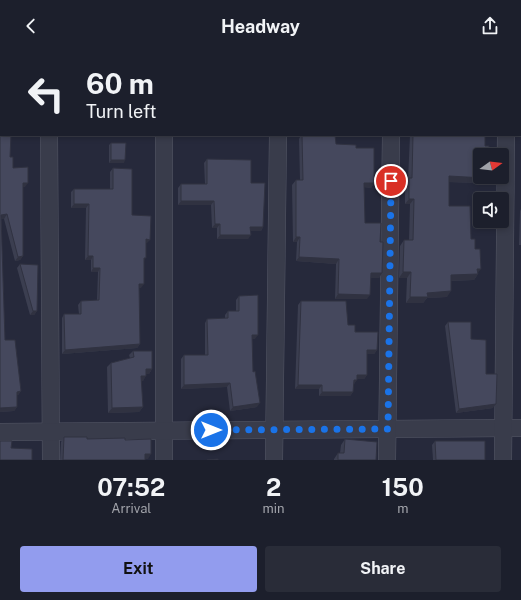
<!DOCTYPE html>
<style>
body{margin:0;font-family:"Public Sans",sans-serif;background:#292c38;color:#f1f3f6;height:100vh;display:flex;flex-direction:column;font-size:15px;white-space:nowrap}
*{box-sizing:border-box;margin:0}
p{font-size:13px;color:#a0a2a9}
.icon{flex:none;width:22px;height:22px;fill:none;stroke:currentColor;stroke-width:2;stroke-linecap:round;stroke-linejoin:round}
.map{position:relative;height:408px;overflow:hidden}
.side{display:flex;flex-direction:column;background:#1c1f2c;flex:1}
.side>*{flex:none}
.guide{position:absolute;left:0px;top:0px;width:521px;height:84px;box-shadow:0 2px 6px #0003,0 0 0 1px #3a3d48;background:#1c1f2c;color:#f1f3f6;overflow:hidden}
.needle{width:26px;rotate:75deg}
.tools{position:absolute;left:473px;top:96px;display:grid;gap:8px}
.tools a{display:grid;place-items:center;width:36px;height:36px;border-radius:4px;background:#1c1f2c;box-shadow:0 2px 6px #0003,0 0 0 1px #3a3d48;font-size:20px}
.pin{position:absolute;display:grid;place-items:center;width:34px;height:34px;color:#fff;margin:-17px;border:2px solid #fff;border-radius:50%;box-shadow:0 1px 4px #0007}
.me{position:absolute;width:44px;margin:-22px;rotate:90deg;stroke-linejoin:round;filter:drop-shadow(0 0 3px #0008)}
.turn{display:flex;align-items:center;gap:14px;height:84px;padding:0 20px;font-size:18px}
.turn .icon{width:52px;height:52px;stroke-width:2.5}
.turn b{display:block;font-size:28px;line-height:34px}
.eta{display:flex;justify-content:space-evenly;align-items:center;height:68px;text-align:center}
.eta b{font-size:24px;font-weight:700;line-height:28px}
.primary-button{display:flex;gap:8px;margin-top:auto;padding:8px 20px}
.primary-button a{flex:1;height:46px;border-radius:4px;background:#929cee;color:#111;font-size:16px;font-weight:700;line-height:46px;text-align:center}
.primary-button a+a{background:#292c38;color:#f1f3f6}
header{display:flex;justify-content:space-between;align-items:center;height:52px;padding:0 20px;background:#1c1f2c;font-size:18px;font-weight:700}
.map>svg:first-child{display:block}
.lines{fill:none;stroke-linecap:round;stroke-linejoin:round}
.street-casing{stroke:#545766;stroke-width:18}
.street{stroke:#393c4b;stroke-width:17}
.wall{fill:#3b3e50}
.shaded-wall{fill:#303241}
.building{fill:#45485d;stroke:#303241}
.route{stroke:#1a73e8;stroke-width:7;stroke-dasharray:0 12.6}
</style>
<header><svg class="icon" aria-label="back" viewBox="0 0 24 24"><path d="M15 5l-7 7 7 7"/></svg>Headway<svg class="icon" aria-label="share" viewBox="0 0 24 24"><path d="M12 15V3M7 8l5-5 5 5M5 13v7h14v-7"/></svg></header>
<div class="map">
<svg width="521" height="408" viewBox="0 0 521 408">
<rect width="100%" height="100%" fill="#26293b"/>
<g class="lines">
<defs>
<g id="street">
<polyline points="48,0 48,1"/>
<polyline points="278,0 278,1"/>
<polyline points="391,0 391,1"/>
<polyline points="164,1 164,0"/>
<polyline points="509,1 509,0"/>
<polyline points="0,64 1,64"/>
<polyline points="520,64 521,64"/>
<polyline points="49,83 51,408"/>
<polyline points="164,83 164,408"/>
<polyline points="0,380 521,376"/>
<polyline points="274,408 278,83"/>
<polyline points="387,408 391,83"/>
<polyline points="503,408 506,83"/>
</g>
</defs>
<use href="#street" class="street-casing"/>
<use href="#street" class="street"/>
</g>
<g class="wall">
<rect x="520" y="0" width="1" height="39"/>
<polygon points="0,77 13,116 25,135 23,135 23,204 20,208 15,209 4,167 1,167 5,288 21,339 18,343 17,343 17,355 14,359 0,360"/>
<polygon points="301,83 335,83 336,92 356,96 374,131 371,136 364,135 365,171 380,190 382,221 379,226 370,226 367,247 335,247 336,212 296,209 297,190 293,190 292,133 296,128 300,128 299,87"/>
<polygon points="410,83 485,83 480,103 480,131 449,130 449,154 471,187 475,197 478,222 474,228 451,229 447,245 427,246 423,251 406,251 407,226 399,226 400,194 404,188 409,188 410,152 405,152 405,132 408,128"/>
<polygon points="111,91 124,111 109,111 109,93"/>
<polygon points="207,107 251,131 263,175 261,179 251,179 248,187 217,187 217,176 212,176 211,153 178,153 178,136 181,132 205,132 204,111"/>
<polygon points="113,116 132,163 147,191 146,191 144,210 141,236 139,236 140,292 137,296 62,302 62,266 64,262 79,262 78,253 81,249 97,248 98,220 91,220 91,208 85,208 86,156 71,156 71,140 74,137 110,137 110,120"/>
<polygon points="521,157 521,193 519,193 520,159"/>
<polygon points="20,212 37,259 34,263 30,263 17,216"/>
<polygon points="239,244 255,287 252,287 253,320 257,355 230,359 227,335 181,337 181,307 184,303 205,303 205,271 207,267 225,266 225,263 228,259 236,259 236,248"/>
<polygon points="301,249 348,273 377,298 374,302 367,302 367,323 364,327 357,327 354,332 353,332 353,340 350,344 319,344 319,337 295,337 298,253"/>
<polygon points="448,270 471,287 486,322 493,356 456,361 445,274"/>
<polygon points="133,299 152,317 149,322 146,322 143,329 141,329 143,355 139,360 108,361 107,315 111,311 130,306 129,303"/>
<polygon points="64,385 87,387 125,388 148,407 145,407 145,408 60,408 61,390"/>
<polygon points="345,387 376,408 334,408 334,407 338,401 340,401 341,393"/>
<polygon points="435,389 485,408 433,408 432,393"/>
</g>
<g class="shaded-wall">
<polygon points="111,108 125,108 124,111 109,111"/>
<polygon points="449,124 484,126 480,131 445,130"/>
<polygon points="23,131 28,131 25,135 20,135"/>
<polygon points="364,131 374,131 371,136 361,135"/>
<polygon points="409,147 414,147 410,152 405,152"/>
<polygon points="181,149 214,149 211,153 178,153"/>
<polygon points="74,152 89,152 86,156 71,156"/>
<polygon points="7,162 4,167 0,167 1,163"/>
<polygon points="215,172 220,172 217,176 212,176"/>
<polygon points="250,175 263,175 261,179 248,179"/>
<polygon points="220,183 251,183 248,187 217,187"/>
<polygon points="296,185 300,185 297,190 293,190"/>
<polygon points="146,187 150,188 147,191 144,191"/>
<polygon points="23,204 20,208 15,209 18,205"/>
<polygon points="88,204 93,204 91,208 85,208"/>
<polygon points="299,205 339,207 336,212 296,209"/>
<polygon points="93,216 100,216 98,220 91,220"/>
<polygon points="477,217 481,217 477,222"/>
<polygon points="403,220 411,220 407,226 399,226"/>
<polygon points="371,221 382,221 379,226 367,226"/>
<polygon points="478,222 474,228 447,229 451,223"/>
<polygon points="139,232 144,232 141,236 136,236"/>
<polygon points="451,239 447,245 427,246 423,251 406,251 410,245 427,241"/>
<polygon points="338,242 370,243 367,247 335,247"/>
<polygon points="33,259 37,259 34,263 30,263"/>
<polygon points="252,283 258,283 255,287 249,287"/>
<polygon points="140,292 137,296 62,302 65,298"/>
<polygon points="367,298 377,298 374,302 364,302"/>
<polygon points="146,317 152,317 149,322 143,322"/>
<polygon points="357,323 367,323 364,327 354,327"/>
<polygon points="141,324 146,324 143,329 138,329"/>
<polygon points="354,328 357,328 354,332 351,332"/>
<polygon points="230,331 227,335 181,337 184,333"/>
<polygon points="298,333 322,333 319,337 295,337"/>
<polygon points="21,339 18,343 14,344 17,340"/>
<polygon points="322,340 353,340 350,344 319,344"/>
<polygon points="260,351 257,355 230,359 233,355"/>
<polygon points="496,352 493,356 456,361 459,357"/>
<polygon points="17,355 14,359 0,360 0,356"/>
<polygon points="143,355 139,360 108,361 112,356"/>
<polygon points="145,402 151,402 148,407 142,407"/>
</g>
<g class="building">
<rect x="0" y="0" width="19" height="1"/>
<rect x="96" y="0" width="58" height="1"/>
<rect x="195" y="0" width="59" height="1"/>
<rect x="415" y="0" width="69" height="1"/>
<rect x="520" y="18" width="1" height="18"/>
<polygon points="0,77 1,77 1,83 11,83 10,105 13,105 13,116 28,115 28,131 23,131 23,204 18,205 7,162 1,163 5,288 15,288 21,339 17,340 17,355 0,356"/>
<polygon points="302,83 335,83 336,92 356,93 356,96 374,96 374,131 364,131 365,171 381,171 380,190 383,190 382,221 371,221 370,243 338,242 339,207 299,205 300,185 296,185 296,128 303,128"/>
<polygon points="413,83 485,83 485,94 489,94 488,103 480,103 480,125 484,125 484,126 449,124 449,154 470,154 471,187 475,187 475,197 480,197 481,217 477,217 478,222 451,223 451,239 427,241 428,245 410,245 411,220 403,220 404,188 413,188 414,147 409,147 409,126 412,126"/>
<polygon points="111,91 126,91 125,108 111,108"/>
<polygon points="207,107 251,108 251,131 265,131 263,175 250,175 251,183 220,183 220,172 215,172 214,149 181,149 181,132 207,132"/>
<polygon points="113,116 132,117 132,163 151,164 150,188 146,187 146,206 144,206 144,232 139,232 140,292 65,298 64,262 81,262 81,249 99,248 100,216 93,216 93,204 88,204 89,152 74,152 74,137 113,137"/>
<polygon points="20,212 38,213 37,259 33,259"/>
<polygon points="258,243 258,283 252,283 253,320 255,319 260,351 233,355 230,331 184,333 184,303 208,303 207,267 228,266 228,259 239,259 239,244"/>
<polygon points="301,249 346,249 348,273 355,273 355,280 378,280 377,298 367,298 367,323 357,323 357,328 354,328 353,340 322,340 322,333 298,333"/>
<polygon points="448,270 471,270 471,287 486,288 486,322 497,322 496,352 459,357"/>
<polygon points="133,299 152,299 152,317 146,317 146,324 141,324 143,355 112,356 111,311 134,305"/>
<polygon points="64,385 87,385 87,387 125,386 125,388 151,387 151,402 145,402 145,408 63,408"/>
<polygon points="345,387 377,390 376,408 338,408 338,401 344,401"/>
<polygon points="0,389 12,389 11,396 32,397 32,408 0,408"/>
<polygon points="435,389 485,389 485,408 436,408"/>
<polygon points="218,407 218,408 207,408"/>
</g>
<g class="lines">
<polyline class="route" points="211,378 388,377 391,129"/>
</g>
</svg>
<div class="tools">
<a><svg class="needle" viewBox="-14 -14 28 28"><path d="M0-13l5 13h-10z" fill="#e53935"/><path d="M0 13l5-13h-10z" fill="#a0a2a9"/></svg></a>
<a><svg class="icon" aria-label="sound" viewBox="0 0 24 24"><path d="M4 9h4l5-4v14l-5-4H4zM17 9q2 3 0 6"/></svg></a>
</div>
<div class="pin" style="left:391px;top:129px;background:#d93025"><svg class="icon" aria-label="arrive" viewBox="0 0 24 24"><path d="M6 21V4h12l-3 4 3 4H6"/></svg></div>
<svg class="me" style="left:211px;top:378px" viewBox="-20 -20 40 40"><circle r="17" fill="#1a73e8" stroke="#fff" stroke-width="3"/><path d="M0-11L8 9 0 5-8 9z" fill="#fff"/></svg>
<div class="guide">
<div class="turn"><svg class="icon" aria-label="left" viewBox="0 0 24 24"><path d="M17 20v-9H6M10 6l-5 5 5 5"/></svg><div><b>60 m</b>Turn left</div></div>
</div>
</div>
<section class="side">
<div class="eta">
<div><b>07:52</b><p>Arrival</p></div>
<div><b>2</b><p>min</p></div>
<div><b>150</b><p>m</p></div>
</div>
<div class="primary-button"><a>Exit</a><a>Share</a></div>
</section>
